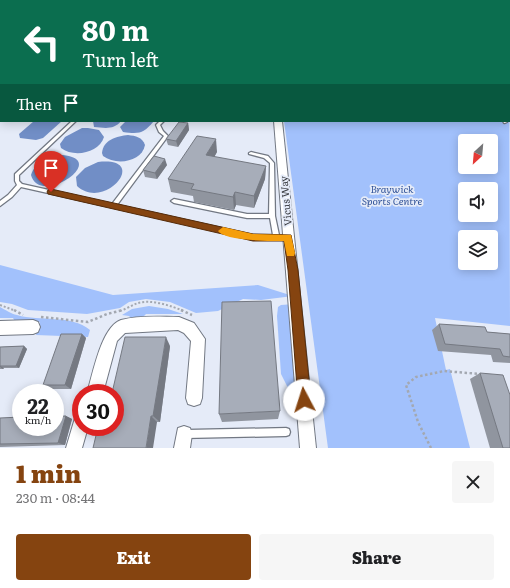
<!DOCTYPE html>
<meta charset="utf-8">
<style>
body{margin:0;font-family:Literata,serif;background:#f6f6f6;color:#202124;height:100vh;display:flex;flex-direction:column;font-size:15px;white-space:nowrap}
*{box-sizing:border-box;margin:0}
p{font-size:13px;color:#757577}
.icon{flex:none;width:22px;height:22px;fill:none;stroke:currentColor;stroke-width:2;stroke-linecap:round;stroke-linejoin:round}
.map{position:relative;height:448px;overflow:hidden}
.drawer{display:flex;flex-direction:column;background:#fff;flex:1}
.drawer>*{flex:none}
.guide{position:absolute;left:0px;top:0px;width:510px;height:122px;box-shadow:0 2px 10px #0003;background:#0b6e4f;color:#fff;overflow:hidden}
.needle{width:26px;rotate:206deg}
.controls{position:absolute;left:458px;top:134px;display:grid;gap:8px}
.controls a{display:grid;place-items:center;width:40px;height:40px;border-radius:4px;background:#fff;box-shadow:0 2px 10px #0003;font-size:20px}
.speed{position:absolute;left:12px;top:384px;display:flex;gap:8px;font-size:20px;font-weight:700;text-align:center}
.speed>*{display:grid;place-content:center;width:52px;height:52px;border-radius:50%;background:#fff;box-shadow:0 2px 10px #0003;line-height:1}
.speed small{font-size:10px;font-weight:400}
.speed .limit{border:6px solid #d22;background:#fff;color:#111}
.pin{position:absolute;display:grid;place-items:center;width:34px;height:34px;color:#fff;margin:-41px -17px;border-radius:50% 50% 50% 0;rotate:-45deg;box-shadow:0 0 4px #0007}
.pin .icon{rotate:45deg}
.me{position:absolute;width:44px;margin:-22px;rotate:355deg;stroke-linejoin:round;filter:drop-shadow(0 0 3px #0008)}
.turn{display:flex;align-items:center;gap:14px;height:84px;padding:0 16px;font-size:18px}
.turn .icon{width:52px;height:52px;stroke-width:2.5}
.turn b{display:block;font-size:28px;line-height:34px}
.then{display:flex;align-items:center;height:38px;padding:0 16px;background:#0003;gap:8px;font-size:15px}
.round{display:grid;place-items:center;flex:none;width:42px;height:42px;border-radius:4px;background:#f6f6f6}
.summary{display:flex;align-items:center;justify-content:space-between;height:68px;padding:0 16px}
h1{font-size:24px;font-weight:800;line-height:30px;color:#854410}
.cta{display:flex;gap:8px;margin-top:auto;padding:8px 16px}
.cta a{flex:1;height:46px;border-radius:4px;background:#854410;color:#fff;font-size:16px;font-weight:800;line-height:46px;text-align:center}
.cta a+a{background:#f6f6f6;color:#202124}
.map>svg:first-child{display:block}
.green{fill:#a2c1fc;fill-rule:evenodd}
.water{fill:#718ec6}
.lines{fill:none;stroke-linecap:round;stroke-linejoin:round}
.river{fill:#718ec6;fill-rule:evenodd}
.service-casing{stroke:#727883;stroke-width:2.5}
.minor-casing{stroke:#727883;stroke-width:2}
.primary-casing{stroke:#727883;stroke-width:2}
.path-far2{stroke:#a3a8b1;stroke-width:1;stroke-dasharray:1 1;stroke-linecap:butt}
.path-far1{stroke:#a3a8b1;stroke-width:2;stroke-dasharray:2 2;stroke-linecap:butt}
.path{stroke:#a3a8b1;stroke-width:2.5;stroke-dasharray:2.5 2.5;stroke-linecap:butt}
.service{fill:#fff;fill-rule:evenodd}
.minor{fill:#fff;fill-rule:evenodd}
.primary{fill:#fff;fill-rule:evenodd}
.wall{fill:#90959f}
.shaded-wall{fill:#757982}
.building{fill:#a7adb9;stroke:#757982}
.route{fill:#854410;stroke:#562c0a}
.slow{fill:#f59e0b}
.labels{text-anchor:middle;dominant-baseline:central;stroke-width:3.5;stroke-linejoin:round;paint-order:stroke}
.park-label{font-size:10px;font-style:italic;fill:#305298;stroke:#e5ebf8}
.street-label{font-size:10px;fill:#3a3c41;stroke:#e5ebf8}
</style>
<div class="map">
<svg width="510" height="448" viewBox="0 0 510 448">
<rect width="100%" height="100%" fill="#e5ebf8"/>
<g class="green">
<polygon points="4,0 497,0 500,1 2,1"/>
<path d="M509,5L510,326L435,318L446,370L450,369L470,448H328L284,121H509ZM465,141H491V167H465ZM465,189H491V215H465ZM465,237H491V263H465Z"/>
<polygon points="0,265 113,295 258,285 293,296 261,300 243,299 218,311 196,313 170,302 146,299 129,302 120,308 87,314 28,310 12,304 0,302"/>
<polygon points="294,304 300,412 281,374 277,316 278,307 281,305"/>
<polygon points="149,306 168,309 183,314 146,314 140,320 133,320 129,316 122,315 132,309"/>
<path d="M0,307C6,310 11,314 17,315C40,322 71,314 90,330L88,337L36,335L40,322L16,323L13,318H0Z"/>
</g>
<g class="water">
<polygon points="34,121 62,121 43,138 36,140 20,138 19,134"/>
<path d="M93,121H121C114,130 105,128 94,127Z"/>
<path d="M126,121H154C143,134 139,134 123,132L120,127Z"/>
<path d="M82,128H88L99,130L104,137C99,153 74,158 61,148L60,144L65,137Z"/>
<path d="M128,135C136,136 142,137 145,145C142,162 116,166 103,156L102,153C103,140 117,136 128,135Z"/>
<path d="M63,155C110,160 39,207 31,175C35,161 50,157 63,155Z"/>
<path d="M98,162C151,156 105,212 77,186L76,177L85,168Z"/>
</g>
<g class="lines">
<polygon class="river" points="0,0 7,0 1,1 0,4"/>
<defs>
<g id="service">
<polygon points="258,0 306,0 305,1 259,1"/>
<polygon points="401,0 403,0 404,1 402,1"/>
<polygon points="414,0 416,0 417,1 415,1"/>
<polygon points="72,121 76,121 19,175 19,181 22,184 112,204 164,136 159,132 156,125 160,121 164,121 160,125 163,131 168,136 117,205 253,235 273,235 270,218 247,218 174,203 171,201 174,199 247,214 269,214 270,163 264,158 249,154 249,153 251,152 268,156 274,163 275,216 279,235 290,236 291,238 290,240 253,239 21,187 12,197 0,206 0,201 8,195 17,185 15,181 15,174"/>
<polygon points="503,121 507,121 507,122 505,123 504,123"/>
<polygon points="286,428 289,429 290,432 289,435 286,436 186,438 183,437 182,434 183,431 186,430"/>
</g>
<g id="minor">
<polygon points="274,121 282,121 316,448 300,448"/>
<path d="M179,317L194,323L205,339L202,398L200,404L194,406L188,404L186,398L191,341L184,333L178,330L125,333L117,341L103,393H87C93,374 101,327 121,320C139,315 161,317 179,317Z"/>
<polygon points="33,320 38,322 40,327 38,332 33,334 0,335 0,321"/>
<polygon points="81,416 81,427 88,427 82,448 66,448 75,418"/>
<polygon points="184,426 190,428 192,434 190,448 174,448 178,428"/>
</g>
<polygon id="primary" points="505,0 510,0 510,3 509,1"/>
</defs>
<use href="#service" class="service-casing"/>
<use href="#minor" class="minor-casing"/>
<use href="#primary" class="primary-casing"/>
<g class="path-far2">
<polyline points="9,1 11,0"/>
<polyline points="87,1 89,0"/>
<polyline points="151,1 153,0"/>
</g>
<g class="path-far1">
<polyline points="0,305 16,311"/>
<path d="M120,311C126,309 132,305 138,303C152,299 171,306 184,311"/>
</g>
<g class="path">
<polyline points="14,310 23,315"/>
<polyline points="181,310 192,315"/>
<polyline points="41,317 88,322 107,314 123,310"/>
<polyline points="431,448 418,422 406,385 416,377 444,371 480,374"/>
</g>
<use href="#service" class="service"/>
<use href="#minor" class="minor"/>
<use href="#primary" class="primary"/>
</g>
<g class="wall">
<polygon points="188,123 189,130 178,147 168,145 166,139"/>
<polygon points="217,152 214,157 266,166 265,179 254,208 236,205 234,210 194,202 193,196 171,192 168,179"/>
<polygon points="167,165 157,179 145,177 143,170"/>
<polygon points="439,324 487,332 510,334 510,363 493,362 491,355 438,351 432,330"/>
<polygon points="82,334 86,338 71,389 49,389 43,385"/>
<polygon points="24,346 27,349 19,368 4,368 3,369 0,369 0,347"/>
<polygon points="170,346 160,422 157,422 93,448"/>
<polygon points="480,373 510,448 490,448 470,379"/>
<polygon points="280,411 278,419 222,422 219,414"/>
<polygon points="66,416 72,419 65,445 0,447 0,418"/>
</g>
<g class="shaded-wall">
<polygon points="188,123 189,130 178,147 176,141"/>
<polygon points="216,139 217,152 208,168 206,155"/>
<polygon points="165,159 167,165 157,179 155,173"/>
<polygon points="266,166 265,179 254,208 254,196"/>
<polygon points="235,192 236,205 234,210 233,197"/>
<polygon points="82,334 86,338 71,389 65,385"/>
<polygon points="166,337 170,346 160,422 153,416"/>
<polygon points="24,346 27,349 19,368 16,366"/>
<polygon points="0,366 4,368 3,369 0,367"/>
<polygon points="66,416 72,419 65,445 58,443"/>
<polygon points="151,416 157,422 153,448 146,448"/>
</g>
<g class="building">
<polygon points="179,122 188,123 176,141 166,139"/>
<polygon points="197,136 216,139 206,155 266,166 254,196 235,192 233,197 191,189 194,184 168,179"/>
<polygon points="154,156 165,159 155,173 143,170"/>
<polygon points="271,301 280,411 219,414 222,302"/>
<polygon points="439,324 485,327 487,332 510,334 510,357 503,356 500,349 445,344"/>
<polygon points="61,334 82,334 65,385 43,385"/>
<polygon points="125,337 166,337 153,416 151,416 146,448 93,448 98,427 115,427 115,393 112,393"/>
<polygon points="24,346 16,366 0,366 0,347"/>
<polygon points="480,373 503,375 510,395 510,448 503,448"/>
<polygon points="55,416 66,416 58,443 0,444 0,418 21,417 21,427 55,427"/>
</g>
<polygon class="route" points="51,189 253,234 291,235 298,270 311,400 309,405 304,407 300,405 298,400 288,270 284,241 253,241 48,194 47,192 48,190"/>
<path class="slow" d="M223,227L253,234L291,235L295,253L294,256H287L284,241C271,241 225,241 218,231Z"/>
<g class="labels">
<g class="park-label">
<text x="392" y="188">Braywick<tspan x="392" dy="12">Sports Centre</tspan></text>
</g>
<g class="street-label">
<text transform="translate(285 201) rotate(-95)">Vicus Way</text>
</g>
</g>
</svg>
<div class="controls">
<a><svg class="needle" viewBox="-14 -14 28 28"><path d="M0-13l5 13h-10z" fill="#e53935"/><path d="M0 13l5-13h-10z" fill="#757577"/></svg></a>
<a><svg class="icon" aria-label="sound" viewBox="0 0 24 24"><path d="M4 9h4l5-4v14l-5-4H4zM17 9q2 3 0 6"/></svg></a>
<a><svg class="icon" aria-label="layers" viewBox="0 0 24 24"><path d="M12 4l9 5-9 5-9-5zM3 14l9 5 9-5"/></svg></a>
</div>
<div class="speed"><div>22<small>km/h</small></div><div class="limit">30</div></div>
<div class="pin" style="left:51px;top:192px;background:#d93025"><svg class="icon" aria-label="arrive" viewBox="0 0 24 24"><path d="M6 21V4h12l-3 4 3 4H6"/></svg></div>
<svg class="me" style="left:304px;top:400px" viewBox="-20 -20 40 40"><circle r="19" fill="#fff"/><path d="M0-13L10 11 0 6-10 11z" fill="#854410"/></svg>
<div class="guide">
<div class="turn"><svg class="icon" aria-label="left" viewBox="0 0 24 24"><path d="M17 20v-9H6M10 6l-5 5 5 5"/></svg><div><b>80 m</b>Turn left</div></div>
<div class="then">Then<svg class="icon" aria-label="arrive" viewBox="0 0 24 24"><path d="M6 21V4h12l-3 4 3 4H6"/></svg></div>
</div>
</div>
<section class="drawer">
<div class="summary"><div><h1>1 min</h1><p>230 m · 08:44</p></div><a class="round"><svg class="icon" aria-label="close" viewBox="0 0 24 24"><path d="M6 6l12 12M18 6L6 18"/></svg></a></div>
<div class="cta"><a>Exit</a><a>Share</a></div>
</section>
